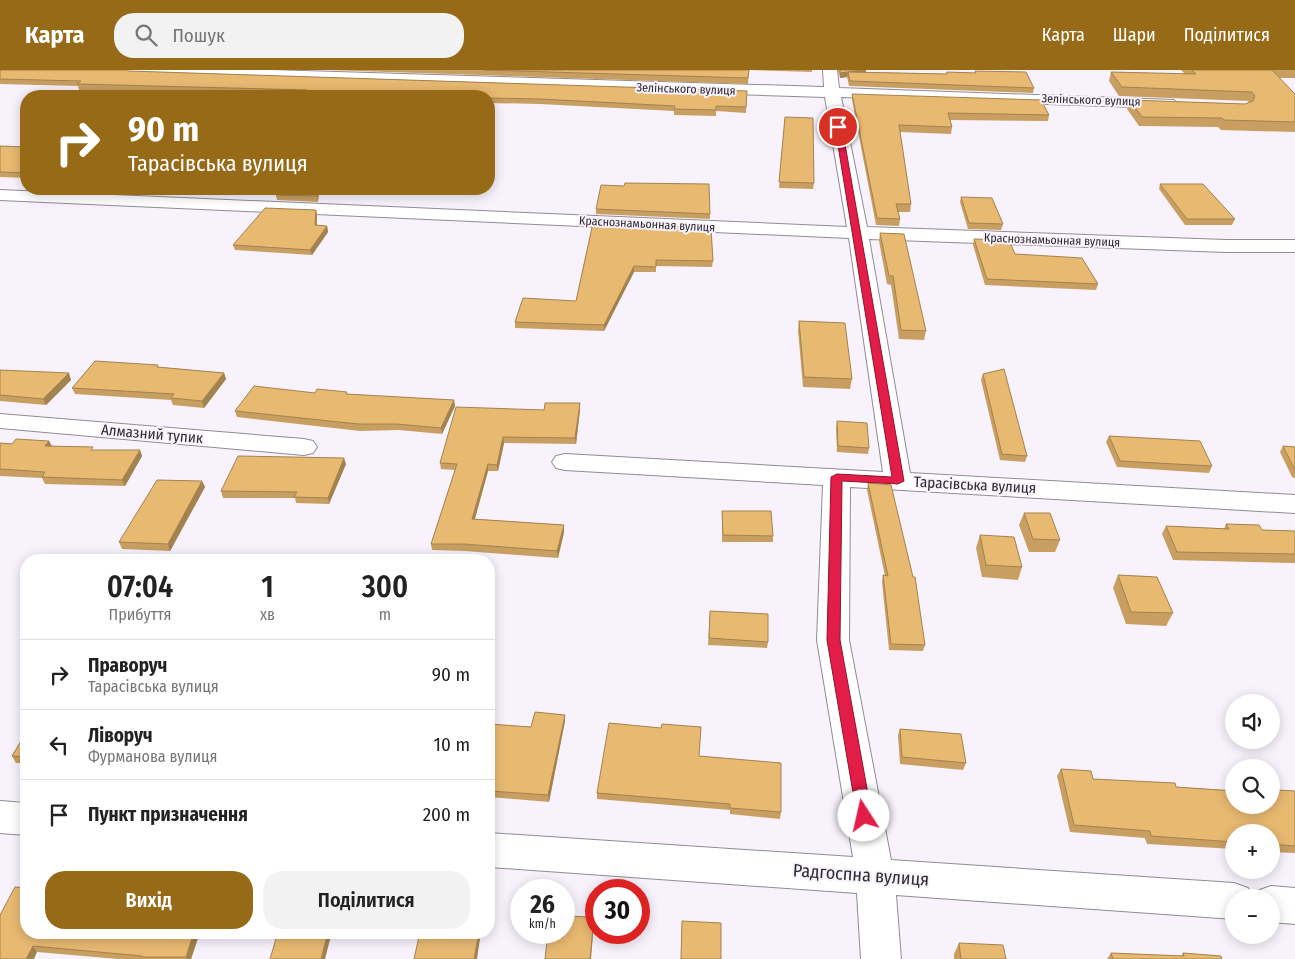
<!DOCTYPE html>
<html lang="uk">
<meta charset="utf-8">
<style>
body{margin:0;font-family:"Fira Sans Condensed",sans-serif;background:#f2f2f2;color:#222;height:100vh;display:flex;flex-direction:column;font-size:19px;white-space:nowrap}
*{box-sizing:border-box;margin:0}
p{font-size:16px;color:#767676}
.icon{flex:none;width:28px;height:28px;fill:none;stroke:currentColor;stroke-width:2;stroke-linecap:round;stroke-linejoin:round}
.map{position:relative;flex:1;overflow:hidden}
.drawer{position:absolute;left:20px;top:484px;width:475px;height:385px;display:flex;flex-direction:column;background:#fff;border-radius:20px;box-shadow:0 2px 12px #0003}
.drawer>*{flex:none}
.top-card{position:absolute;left:20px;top:20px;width:475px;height:105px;border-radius:20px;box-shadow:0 2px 12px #0003;background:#966a17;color:#fff;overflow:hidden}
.buttons{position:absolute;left:1225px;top:624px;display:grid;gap:10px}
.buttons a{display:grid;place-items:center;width:55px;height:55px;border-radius:50%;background:#fff;box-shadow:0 2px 12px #0003;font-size:25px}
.speed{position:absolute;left:510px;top:809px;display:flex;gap:10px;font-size:25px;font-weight:700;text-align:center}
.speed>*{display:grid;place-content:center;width:65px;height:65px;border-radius:50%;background:#fff;box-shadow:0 2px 12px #0003;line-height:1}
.speed small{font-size:12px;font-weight:400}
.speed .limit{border:8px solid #d22;background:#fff;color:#111}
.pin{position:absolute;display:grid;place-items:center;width:42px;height:42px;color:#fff;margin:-21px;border:2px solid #fff;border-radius:50%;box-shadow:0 1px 5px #0007}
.me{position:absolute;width:55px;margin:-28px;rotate:350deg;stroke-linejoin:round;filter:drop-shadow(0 0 4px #0008)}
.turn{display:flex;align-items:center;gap:18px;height:105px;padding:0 25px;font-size:22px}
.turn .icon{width:65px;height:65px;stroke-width:2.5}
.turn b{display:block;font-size:35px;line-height:42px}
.eta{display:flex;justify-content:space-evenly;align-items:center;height:85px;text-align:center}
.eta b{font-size:30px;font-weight:600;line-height:35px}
.cta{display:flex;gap:10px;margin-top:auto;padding:10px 25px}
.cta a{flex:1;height:58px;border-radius:20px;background:#966a17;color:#fff;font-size:20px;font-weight:600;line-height:58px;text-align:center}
.cta a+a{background:#f2f2f2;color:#222}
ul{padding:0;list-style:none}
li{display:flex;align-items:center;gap:15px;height:70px;padding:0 25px;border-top:1px solid #e0e0e0}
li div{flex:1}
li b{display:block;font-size:19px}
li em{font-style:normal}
header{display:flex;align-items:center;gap:30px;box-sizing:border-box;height:70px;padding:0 25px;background:#966a17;color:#fff}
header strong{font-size:24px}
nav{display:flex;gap:28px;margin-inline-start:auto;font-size:18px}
.search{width:350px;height:45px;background:#f2f2f2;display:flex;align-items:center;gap:12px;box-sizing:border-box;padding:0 18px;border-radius:20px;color:#767676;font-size:19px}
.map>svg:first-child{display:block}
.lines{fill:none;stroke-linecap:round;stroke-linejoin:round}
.street-casing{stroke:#918b94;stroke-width:2}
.street{fill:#fff;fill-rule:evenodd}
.wall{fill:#c89f61}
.shaded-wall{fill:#a2824f}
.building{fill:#e8b971;stroke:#a2824f}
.route{fill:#e11d48;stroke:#92132f}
.labels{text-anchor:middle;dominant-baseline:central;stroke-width:4;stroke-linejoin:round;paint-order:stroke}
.far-street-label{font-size:12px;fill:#2e2c2f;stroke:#f8f2fc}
.street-label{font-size:15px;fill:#2e2c2f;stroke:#f8f2fc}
.near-street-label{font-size:18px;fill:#2e2c2f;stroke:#f8f2fc}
</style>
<header>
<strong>Карта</strong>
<div class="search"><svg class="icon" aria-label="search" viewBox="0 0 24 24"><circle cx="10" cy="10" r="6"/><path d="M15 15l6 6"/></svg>Пошук</div>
<nav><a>Карта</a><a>Шари</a><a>Поділитися</a></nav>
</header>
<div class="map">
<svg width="1295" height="889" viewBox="0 0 1295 889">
<rect width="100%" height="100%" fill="#f8f2fc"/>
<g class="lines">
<defs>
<g id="street">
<polygon points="124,0 271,0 824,17 823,0 837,0 839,18 1174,30 1176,33 1174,36 1168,38 841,27 867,157 1226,170 1295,170 1295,182 1226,182 869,169 910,403 1295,425 1295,443 850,417 849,570 891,790 1234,813 1248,818 1252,828 1234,828 1234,849 896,825 901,889 861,889 857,823 489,797 489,763 853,787 817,570 823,415 565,400 556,398 552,392 556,386 565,384 883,402 849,168 0,130 0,120 847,157 825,27 131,4 126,3"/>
<polygon points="0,344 304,369 313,371 317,377 313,383 304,385 0,358"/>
<polygon points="0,731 26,733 26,765 0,763"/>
<polygon points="1271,816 1295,818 1295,854 1271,852 1271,828 1255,828 1257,821"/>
</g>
</defs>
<use href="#street" class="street-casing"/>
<use href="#street" class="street"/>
</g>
<g class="wall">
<polygon points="0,0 129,1 747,21 746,43 716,41 716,46 674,45 674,41 540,34 489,33 489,26 306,26 79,20 78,16 0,14"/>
<polygon points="327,0 812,0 812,2 749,0 748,14"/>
<polygon points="838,0 866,0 866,2 946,4 947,2 975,3 975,1 1034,18 1033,23 849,16 847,7 840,8"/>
<polygon points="1181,0 1295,0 1295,8 1279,8 1295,24 1295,62 1221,60 1218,57 1139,56 1127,39 1130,30 1245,34 1249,32 1248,31 1119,26 1109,11 1111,2 1185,4"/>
<polygon points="852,24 1049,45 1048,51 950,50 952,57 951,64 900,62 911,134 910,142 898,142 900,149 899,156 876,155 852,30"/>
<polygon points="785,47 814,113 813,119 779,118"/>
<polygon points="0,76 26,77 26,108 0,107"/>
<polygon points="1160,114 1235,149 1232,155 1185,155 1159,119"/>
<polygon points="624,116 710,144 710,149 596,144 596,139"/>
<polygon points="281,119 319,119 318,132 277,130 276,125"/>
<polygon points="961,127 1003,154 1001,160 968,159 960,132"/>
<polygon points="316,140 317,146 317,156 327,156 328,162 312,185 235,180 233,175"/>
<polygon points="593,153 713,191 712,197 656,196 656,202 634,202 604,261 515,258 515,252 576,231"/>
<polygon points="880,163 926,261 924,270 899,269 891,215 887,214 879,171"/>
<polygon points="974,169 1015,184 1098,214 1096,220 985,215 973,175"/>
<polygon points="799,251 852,309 850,319 803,317 798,260"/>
<polygon points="159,297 224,303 226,309 204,338 173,335 171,330 75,324 72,318"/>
<polygon points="0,300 71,310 46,335 0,331"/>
<polygon points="983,304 1027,386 1025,392 1000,390 981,310"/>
<polygon points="315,323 454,330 455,336 442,364 399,360 360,361 237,347 235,341"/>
<polygon points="544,340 580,340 576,374 504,373 498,401 488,401 475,449 564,455 564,462 558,488 465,481 432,480 431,474 455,400 441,399 440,393"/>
<polygon points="837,351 869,378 868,384 837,382 836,358"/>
<polygon points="1109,366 1212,396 1209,403 1117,397 1106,372"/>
<polygon points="49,371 52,376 94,380 140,380 142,386 125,416 45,414 42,408 0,406 0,373 12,374"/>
<polygon points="1283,376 1295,377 1295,408 1292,407 1280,382"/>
<polygon points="346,394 329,434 296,433 295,428 223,428 221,421"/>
<polygon points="202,411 205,417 170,481 122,479 119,472"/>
<polygon points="868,413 925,575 923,581 889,580 882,512 883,505 885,506 867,420"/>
<polygon points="722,441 773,466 773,472 722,472"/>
<polygon points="1024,443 1060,470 1055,482 1029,482 1019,455"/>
<polygon points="1226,454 1262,460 1295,461 1295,493 1173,490 1162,464 1166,456 1224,459"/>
<polygon points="980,465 1022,497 1018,510 982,507 976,478"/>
<polygon points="1118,505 1173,543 1166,556 1126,554 1113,518"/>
<polygon points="710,541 768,572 767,578 708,575"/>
<polygon points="565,651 549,732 489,727 489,654 531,657"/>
<polygon points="900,659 966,693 963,700 900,694 898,665"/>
<polygon points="26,663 26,693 16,693 12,686"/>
<polygon points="699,686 781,742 780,749 730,744 730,740 597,729 597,723"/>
<polygon points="1061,699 1093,709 1176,717 1275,723 1277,720 1295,721 1295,783 1271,782 1271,762 1234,762 1234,779 1147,774 1145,768 1070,762 1057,706"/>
<polygon points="0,845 200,862 191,889 118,889 37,882"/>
<polygon points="959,873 1006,889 954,889 954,884"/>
<polygon points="1111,883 1181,886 1183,883 1222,889 1107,889"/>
</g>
<g class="shaded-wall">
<polygon points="862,0 866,0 865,4 848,2"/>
<polygon points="848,2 847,7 840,8 840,3"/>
<polygon points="317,119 319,119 318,132 317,126"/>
<polygon points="316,140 317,146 316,161 315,155"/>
<polygon points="327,156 328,162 312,185 310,180"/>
<polygon points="634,196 634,202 604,261 604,255"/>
<polygon points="69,303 71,310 46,335 43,329"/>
<polygon points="224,303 226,309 204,338 202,331"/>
<polygon points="454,330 455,336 442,364 441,358"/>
<polygon points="580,333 580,340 576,374 575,368"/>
<polygon points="503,367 504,373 498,401 497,395"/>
<polygon points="49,371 52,377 45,376"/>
<polygon points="140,380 142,386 125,416 122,410"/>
<polygon points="344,388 346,394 329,434 328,428"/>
<polygon points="488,394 488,401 473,455 472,449"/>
<polygon points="202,411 205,417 170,481 168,474"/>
<polygon points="564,455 564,462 558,488 557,481"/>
<polygon points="565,645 565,651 549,732 548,725"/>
<polygon points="594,847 594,853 591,889 590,889"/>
<polygon points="194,862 200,862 191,889 187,889 186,887"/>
<polygon points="328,862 332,862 325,889 321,889"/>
<polygon points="479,862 481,862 477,889 474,889"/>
<polygon points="33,876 37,882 34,889 26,889"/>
</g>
<g class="building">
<polygon points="0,0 127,0 129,1 747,21 746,37 716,36 716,40 674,39 675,36 540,29 489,28 489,26 334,26 337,24 305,23 307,20 77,14 81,11 0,9"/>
<polygon points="484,0 749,0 748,8"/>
<polygon points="840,0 862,0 840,3"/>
<polygon points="1192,0 1272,0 1295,24 1295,52 1224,50 1222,48 1142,47 1130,30 1245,34 1253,31 1255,26 1252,22 1122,17 1111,2 1196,4"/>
<polygon points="975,1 1026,2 1034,18 850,11 848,2 947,4 947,2 976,3"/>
<polygon points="852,24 1041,30 1049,45 948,43 952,57 899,55 911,134 896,134 900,149 877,148"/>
<polygon points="785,47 813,48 814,113 779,112"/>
<polygon points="0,76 26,77 26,103 0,102"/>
<polygon points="625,113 709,114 710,144 596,139 601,115 624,116"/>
<polygon points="1160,114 1203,114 1235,149 1187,149"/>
<polygon points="281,119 317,119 317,126 276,125"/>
<polygon points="961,127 992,128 1003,154 969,153"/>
<polygon points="265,138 316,140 315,155 327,156 310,180 233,175"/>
<polygon points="593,153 711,158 713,191 656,190 656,197 634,196 604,255 515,252 523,228 576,231"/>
<polygon points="880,163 904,164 926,261 901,260 893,206 889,206"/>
<polygon points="974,169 1009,170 1015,184 1082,188 1098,214 987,209"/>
<polygon points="799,251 845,253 852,309 804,307"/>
<polygon points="95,291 158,295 157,297 224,303 202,331 171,328 174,324 72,318"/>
<polygon points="1004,299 1027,386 1002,384 983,304"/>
<polygon points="0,300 69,303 43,329 0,325"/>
<polygon points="254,316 315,323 317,319 347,322 346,324 454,330 441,358 397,354 358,354 235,341"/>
<polygon points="545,333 580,333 575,368 503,367 497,395 488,394 472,449 564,455 557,481 464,474 431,474 457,394 440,393 456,337 544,340"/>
<polygon points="837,351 867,353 869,378 838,376"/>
<polygon points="1109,366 1200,371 1212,396 1120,391"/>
<polygon points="16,369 49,371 45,376 93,377 91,380 140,380 122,410 42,407 45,402 0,399 0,373 12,374"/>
<polygon points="1283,376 1295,377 1295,400"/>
<polygon points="238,386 344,388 328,428 294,427 297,422 221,421"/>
<polygon points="157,410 202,411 168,474 119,472"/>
<polygon points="868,413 891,415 913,507 915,507 925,575 891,574 883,505 888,506"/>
<polygon points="722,441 771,441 773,466 723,465"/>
<polygon points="1024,443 1050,443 1060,470 1033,469"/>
<polygon points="1226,454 1259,455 1262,460 1295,461 1295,484 1177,482 1166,456 1229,459"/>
<polygon points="980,465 1014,467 1022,497 986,495"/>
<polygon points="1118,505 1157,507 1173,543 1131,542"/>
<polygon points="710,541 768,544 768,572 709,568"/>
<polygon points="535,642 565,645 548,725 489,721 489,654 531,657"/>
<polygon points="609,653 661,658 662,654 701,657 699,686 781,693 781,742 730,738 730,734 597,723"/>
<polygon points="900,659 961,664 966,693 902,687"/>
<polygon points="26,663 26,687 12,686"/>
<polygon points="1061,699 1091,701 1093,709 1175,713 1176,717 1234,721 1234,735 1271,735 1271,723 1279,724 1277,720 1295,721 1295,776 1271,774 1271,762 1234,762 1234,772 1151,766 1150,761 1074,755"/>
<polygon points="15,817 26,818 26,862 194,862 186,887 142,887 142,886 33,876 26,889 0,889 0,845"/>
<polygon points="564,846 594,847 590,889 545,889 548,862 564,862"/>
<polygon points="682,851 721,853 721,889 681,889"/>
<polygon points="278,862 328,862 321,889 270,889"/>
<polygon points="420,862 479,862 474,889 414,889"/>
<polygon points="959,873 1003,875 1006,889 961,889"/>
<polygon points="1111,883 1184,886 1183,883 1221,886 1222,889 1113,889"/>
</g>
<polygon class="route" points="838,55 842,57 904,411 898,414 842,411 840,570 872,746 870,751 864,753 859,751 857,746 827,570 831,407 837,404 892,407 835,57"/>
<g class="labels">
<g class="far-street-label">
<text transform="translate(686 19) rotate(2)">Зелінського вулиця</text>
<text transform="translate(1091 30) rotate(2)">Зелінського вулиця</text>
<text transform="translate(647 154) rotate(3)">Краснознамьонная вулиця</text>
<text transform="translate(1052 170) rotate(2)">Краснознамьонная вулиця</text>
</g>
<g class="street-label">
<text transform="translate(152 364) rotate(5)">Алмазний тупик</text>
<text transform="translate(975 415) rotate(3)">Тарасівська вулиця</text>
</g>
<g class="near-street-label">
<text transform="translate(861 805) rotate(4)">Радгоспна вулиця</text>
</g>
</g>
</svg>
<div class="buttons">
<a><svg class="icon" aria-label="sound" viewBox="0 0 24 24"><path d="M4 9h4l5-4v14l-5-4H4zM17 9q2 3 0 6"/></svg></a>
<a><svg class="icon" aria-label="search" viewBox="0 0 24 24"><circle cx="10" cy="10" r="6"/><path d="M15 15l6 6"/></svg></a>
<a>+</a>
<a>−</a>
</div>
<div class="speed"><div>26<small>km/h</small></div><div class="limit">30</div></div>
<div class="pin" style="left:838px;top:57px;background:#d93025"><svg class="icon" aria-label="arrive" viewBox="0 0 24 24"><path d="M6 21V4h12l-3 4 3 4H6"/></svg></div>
<svg class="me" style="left:864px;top:746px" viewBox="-20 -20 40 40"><circle r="19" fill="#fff"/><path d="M0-13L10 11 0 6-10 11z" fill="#e11d48"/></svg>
<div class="top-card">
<div class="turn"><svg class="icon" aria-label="right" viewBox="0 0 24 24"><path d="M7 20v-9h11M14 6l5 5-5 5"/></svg><div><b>90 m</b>Тарасівська вулиця</div></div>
</div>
<section class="drawer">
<div class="eta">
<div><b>07:04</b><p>Прибуття</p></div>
<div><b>1</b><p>хв</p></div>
<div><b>300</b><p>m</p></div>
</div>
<ul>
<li><svg class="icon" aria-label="right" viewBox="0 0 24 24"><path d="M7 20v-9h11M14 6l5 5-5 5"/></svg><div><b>Праворуч</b><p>Тарасівська вулиця</p></div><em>90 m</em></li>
<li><svg class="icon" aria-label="left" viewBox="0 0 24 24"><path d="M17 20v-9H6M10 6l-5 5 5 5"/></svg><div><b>Ліворуч</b><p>Фурманова вулиця</p></div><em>10 m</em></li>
<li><svg class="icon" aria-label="arrive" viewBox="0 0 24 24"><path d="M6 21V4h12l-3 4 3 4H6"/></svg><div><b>Пункт призначення</b></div><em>200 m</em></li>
</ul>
<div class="cta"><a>Вихід</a><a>Поділитися</a></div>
</section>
</div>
